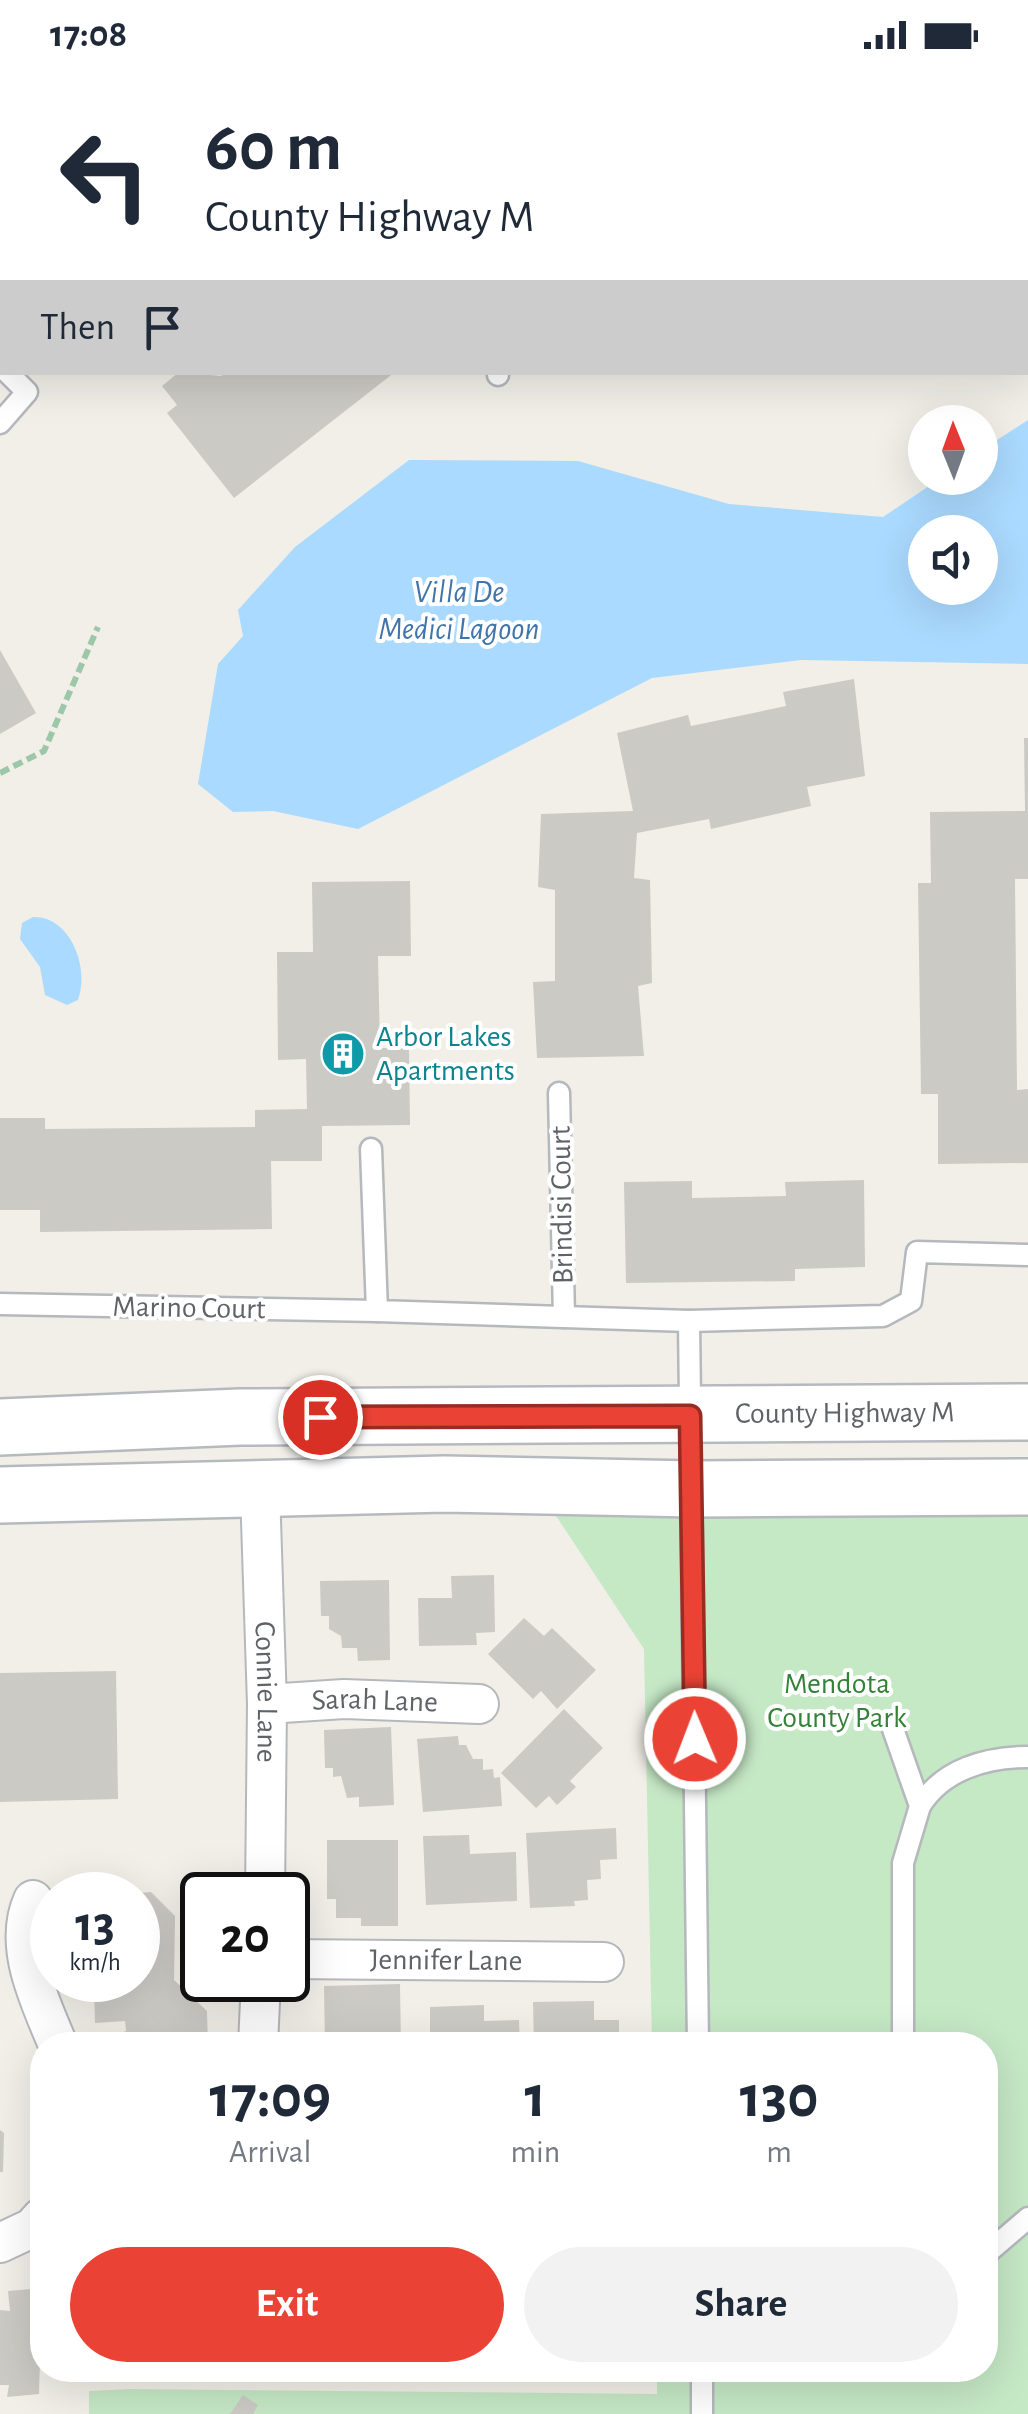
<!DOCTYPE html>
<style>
body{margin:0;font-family:"Alegreya Sans",sans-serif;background:#f2f2f3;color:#1f2937;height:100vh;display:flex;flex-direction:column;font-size:38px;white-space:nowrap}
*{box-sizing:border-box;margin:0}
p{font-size:32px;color:#747a83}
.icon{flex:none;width:55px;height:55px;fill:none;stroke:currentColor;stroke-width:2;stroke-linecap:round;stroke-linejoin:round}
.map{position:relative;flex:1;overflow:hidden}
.drawer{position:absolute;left:30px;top:1962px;width:968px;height:350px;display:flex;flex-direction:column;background:#fff;border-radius:40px;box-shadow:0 10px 40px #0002}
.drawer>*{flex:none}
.top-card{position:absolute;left:0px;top:0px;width:1030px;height:305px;box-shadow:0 10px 40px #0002;background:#fff;color:#1f2937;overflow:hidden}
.needle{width:65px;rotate:359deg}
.controls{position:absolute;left:908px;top:335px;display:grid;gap:20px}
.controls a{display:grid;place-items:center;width:90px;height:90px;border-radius:50%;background:#fff;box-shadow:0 10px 40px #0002;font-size:50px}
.speed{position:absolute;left:30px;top:1802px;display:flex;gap:20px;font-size:50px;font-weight:700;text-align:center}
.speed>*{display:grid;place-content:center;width:130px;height:130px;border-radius:50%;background:#fff;box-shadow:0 10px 40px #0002;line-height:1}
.speed small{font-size:25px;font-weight:400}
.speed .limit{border:5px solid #111;border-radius:15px;background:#fff;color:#111}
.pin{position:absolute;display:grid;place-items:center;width:85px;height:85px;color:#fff;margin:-42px;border:5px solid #fff;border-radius:50%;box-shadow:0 2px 10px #0007}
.me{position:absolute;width:110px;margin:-55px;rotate:359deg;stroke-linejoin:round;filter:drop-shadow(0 0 8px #0008)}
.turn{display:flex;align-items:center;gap:35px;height:210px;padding:0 40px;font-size:45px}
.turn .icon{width:130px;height:130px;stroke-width:2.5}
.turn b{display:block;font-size:70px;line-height:85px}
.then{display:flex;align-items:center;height:95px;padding:0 40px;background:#0003;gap:20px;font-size:38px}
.eta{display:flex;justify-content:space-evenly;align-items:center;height:170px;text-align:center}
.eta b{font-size:60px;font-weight:600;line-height:70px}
.primary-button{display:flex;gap:20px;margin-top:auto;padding:20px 40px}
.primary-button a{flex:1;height:115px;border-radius:60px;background:#ea4335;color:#fff;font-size:40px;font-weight:600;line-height:115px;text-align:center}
.primary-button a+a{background:#f2f2f3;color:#1f2937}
.status{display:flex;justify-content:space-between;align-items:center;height:70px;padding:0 50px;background:#fff;direction:ltr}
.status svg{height:28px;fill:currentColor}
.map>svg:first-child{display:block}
.green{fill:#c5e8c5}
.water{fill:#aadaff;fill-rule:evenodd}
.building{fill:#cccac5}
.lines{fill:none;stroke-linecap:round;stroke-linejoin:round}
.lane-casing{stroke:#b5b8bc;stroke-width:25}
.street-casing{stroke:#b5b8bc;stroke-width:42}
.secondary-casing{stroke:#b6babf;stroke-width:60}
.path{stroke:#9cc7a9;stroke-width:6;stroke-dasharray:10 5;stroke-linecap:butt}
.lane{stroke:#fff;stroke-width:20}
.street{stroke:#fff;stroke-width:38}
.secondary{stroke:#fff;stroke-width:55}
.route-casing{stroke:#982c22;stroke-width:25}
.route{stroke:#ea4335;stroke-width:18}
.labels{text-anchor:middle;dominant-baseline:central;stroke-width:8;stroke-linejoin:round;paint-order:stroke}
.culture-label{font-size:30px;fill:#0d838f;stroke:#fff;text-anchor:start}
.street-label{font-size:30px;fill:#5f6368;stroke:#fff}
.park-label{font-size:30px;fill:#348238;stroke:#fff}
.water-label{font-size:32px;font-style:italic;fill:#4174aa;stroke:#fff}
</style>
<div class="status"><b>17:08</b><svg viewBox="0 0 49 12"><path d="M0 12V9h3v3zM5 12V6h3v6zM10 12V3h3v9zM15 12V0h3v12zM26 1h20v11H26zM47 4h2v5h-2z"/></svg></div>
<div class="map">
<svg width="1028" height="2344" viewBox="0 0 1028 2344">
<rect width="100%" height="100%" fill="#f1efe8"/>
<polygon class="green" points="537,1417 1028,1417 1028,2344 89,2344 89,2321 130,2319 657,2324 657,2300 985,2300 985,1975 652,1975 644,1579"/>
<g class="water">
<path d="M1028,350V594L801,590L652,608L358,759L273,741L233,742L198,714L218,594L243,566L238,540L295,477L409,390L578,391L729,434L883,447L941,408H980V381ZM925,462H980V518H925Z"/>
<path d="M33,847C71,846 90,899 78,930L67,935L45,925L40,897L20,869L22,853Z"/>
</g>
<g class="building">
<polygon points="179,302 221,306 226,302 395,302 234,428 167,343 177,335 162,316"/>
<polygon points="0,580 36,643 0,664"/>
<polygon points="854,609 865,706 807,717 811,736 711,759 709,749 637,763 634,808 650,810 652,913 638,916 644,986 537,988 533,912 555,911 555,820 538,817 541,744 633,741 617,663 688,645 691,656 786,636 783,622"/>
<polygon points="1024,668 1028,668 1028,809 1015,809 1017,1020 1028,1019 1028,1093 938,1094 938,1024 921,1024 918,813 931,813 930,742 1025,741"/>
<polygon points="410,811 411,886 378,886 380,978 409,978 410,1055 322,1056 322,1091 271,1091 272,1159 40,1162 40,1140 0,1140 0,1048 45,1048 45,1059 255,1057 255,1040 307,1039 306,989 278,990 277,882 313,882 312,812"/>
<polygon points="864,1110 865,1197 795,1199 795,1211 626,1213 624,1112 692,1111 692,1128 786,1126 785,1112"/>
<polygon points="494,1505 495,1562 476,1563 477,1575 419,1576 418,1528 452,1528 451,1506"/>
<polygon points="389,1510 390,1590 358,1591 357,1578 342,1578 341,1566 329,1559 329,1546 321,1546 320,1511"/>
<polygon points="524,1548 544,1566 552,1558 596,1600 557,1639 541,1621 533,1629 488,1584"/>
<polygon points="116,1601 118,1729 0,1732 0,1603"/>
<polygon points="564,1639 603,1678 570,1711 576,1717 557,1735 549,1726 536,1738 501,1703"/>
<polygon points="391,1657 394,1735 359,1737 359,1727 347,1728 341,1706 333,1707 333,1698 325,1698 324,1660"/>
<polygon points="458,1666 459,1675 466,1675 473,1689 483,1689 483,1700 493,1699 494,1708 500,1707 502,1736 423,1742 417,1669"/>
<polygon points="616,1758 617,1789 600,1790 601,1809 587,1810 588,1830 574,1831 575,1836 530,1838 526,1763"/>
<polygon points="469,1765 470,1784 516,1782 517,1831 426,1835 423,1766"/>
<polygon points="327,1770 398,1770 398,1856 361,1856 361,1848 336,1848 336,1829 327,1829"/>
<polygon points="125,1810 134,1825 73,1825 73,1814"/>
<polygon points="151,1822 175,1846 174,1910 207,1941 208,1975 119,1975 118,1964 126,1961 125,1951 95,1953 94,1916 117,1917 117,1910 138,1910 138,1823"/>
<polygon points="400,1914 401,1975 325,1975 324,1916"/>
<polygon points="594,1931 594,1950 619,1950 619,1975 534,1975 533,1932"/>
<polygon points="484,1935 484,1951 519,1950 520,1975 430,1975 430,1937"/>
<polygon points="0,2060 4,2063 3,2102 0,2102"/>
<polygon points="42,2218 39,2324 7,2327 9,2315 0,2315 0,2240 10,2241 8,2221"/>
<polygon points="243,2325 258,2335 253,2344 230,2344"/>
</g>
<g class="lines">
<defs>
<g id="lane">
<polyline points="485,0 485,2"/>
<polyline points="498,302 498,305"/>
<polyline points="0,353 27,322 7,302"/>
<polyline points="559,1023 564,1247"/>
<polyline points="371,1079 377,1241 689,1251 883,1246 911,1231 917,1182 1028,1185"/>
<polyline points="0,1234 377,1241"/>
<polyline points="689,1251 698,1975"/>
<polyline points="893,1659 920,1736 903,1793 903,1975"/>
<path d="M920,1736C943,1699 987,1687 1028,1687"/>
<polyline points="985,2185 1028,2148"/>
<polyline points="702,2344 702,2300"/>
</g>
<g id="street">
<path id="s1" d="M260,1420L267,1634L265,1825"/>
<path id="s2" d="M267,1634L344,1629L479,1634"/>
<path d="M33,1830C12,1876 40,1931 58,1975"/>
<path id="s3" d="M288,1889L604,1892"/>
<polyline points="258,1975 261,1910"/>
<polyline points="0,2173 32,2158 42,2147"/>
</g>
<g id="secondary">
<path id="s4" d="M0,1357L240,1347L1028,1342"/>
<polyline points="0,1425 444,1414 694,1419 1028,1417"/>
</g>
</defs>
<use href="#lane" class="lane-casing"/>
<use href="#street" class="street-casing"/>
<use href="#secondary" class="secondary-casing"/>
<polyline class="path" points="0,703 44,681 98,557"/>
<use href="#lane" class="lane"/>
<use href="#street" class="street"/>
<use href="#secondary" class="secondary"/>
</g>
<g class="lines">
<defs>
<polyline id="route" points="320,1347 690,1346 695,1669"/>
</defs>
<use href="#route" class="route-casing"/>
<use href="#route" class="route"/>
</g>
<defs>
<symbol id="building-disc" viewBox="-11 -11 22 22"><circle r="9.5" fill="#0f9aa8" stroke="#fff"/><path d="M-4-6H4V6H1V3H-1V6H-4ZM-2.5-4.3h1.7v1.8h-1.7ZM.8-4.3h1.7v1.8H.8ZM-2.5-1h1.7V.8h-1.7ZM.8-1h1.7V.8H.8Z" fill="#fff"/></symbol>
</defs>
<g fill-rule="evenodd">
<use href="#building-disc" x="318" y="959" width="50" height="50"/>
</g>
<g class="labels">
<g class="culture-label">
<text x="376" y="967">Arbor Lakes<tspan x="376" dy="34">Apartments</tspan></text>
</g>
<g class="street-label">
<text transform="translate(562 1135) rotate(-91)">Brindisi Court</text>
<text transform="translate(189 1238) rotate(1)">Marino Court</text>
<text stroke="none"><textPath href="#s4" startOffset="845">County Highway M</textPath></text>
<text stroke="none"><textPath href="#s1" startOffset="202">Connie Lane</textPath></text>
<text stroke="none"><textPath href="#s2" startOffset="108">Sarah Lane</textPath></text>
<text stroke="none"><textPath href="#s3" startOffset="158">Jennifer Lane</textPath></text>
</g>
<g class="park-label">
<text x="837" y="1614">Mendota<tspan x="837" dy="34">County Park</tspan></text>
</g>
<g class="water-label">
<text x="459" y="522">Villa De<tspan x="459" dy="37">Medici Lagoon</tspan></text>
</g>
</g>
</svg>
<div class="controls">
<a><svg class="needle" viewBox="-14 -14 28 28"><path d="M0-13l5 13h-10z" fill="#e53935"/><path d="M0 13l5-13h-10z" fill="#747a83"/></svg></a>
<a><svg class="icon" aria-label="sound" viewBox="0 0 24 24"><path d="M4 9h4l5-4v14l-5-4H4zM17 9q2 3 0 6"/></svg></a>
</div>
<div class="speed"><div>13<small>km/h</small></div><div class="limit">20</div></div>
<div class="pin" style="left:320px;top:1347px;background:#d93025"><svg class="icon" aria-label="arrive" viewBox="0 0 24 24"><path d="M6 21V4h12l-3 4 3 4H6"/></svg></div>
<svg class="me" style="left:695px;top:1669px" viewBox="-20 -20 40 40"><circle r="17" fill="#ea4335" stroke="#fff" stroke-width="3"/><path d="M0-11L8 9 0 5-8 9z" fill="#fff"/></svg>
<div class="top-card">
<div class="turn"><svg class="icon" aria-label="left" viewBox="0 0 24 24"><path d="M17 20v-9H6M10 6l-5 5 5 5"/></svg><div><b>60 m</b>County Highway M</div></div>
<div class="then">Then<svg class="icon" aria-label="arrive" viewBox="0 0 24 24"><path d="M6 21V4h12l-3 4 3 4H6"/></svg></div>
</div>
<section class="drawer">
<div class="eta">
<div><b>17:09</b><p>Arrival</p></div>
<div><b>1</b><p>min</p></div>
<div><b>130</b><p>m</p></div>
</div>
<div class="primary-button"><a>Exit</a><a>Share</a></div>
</section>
</div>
